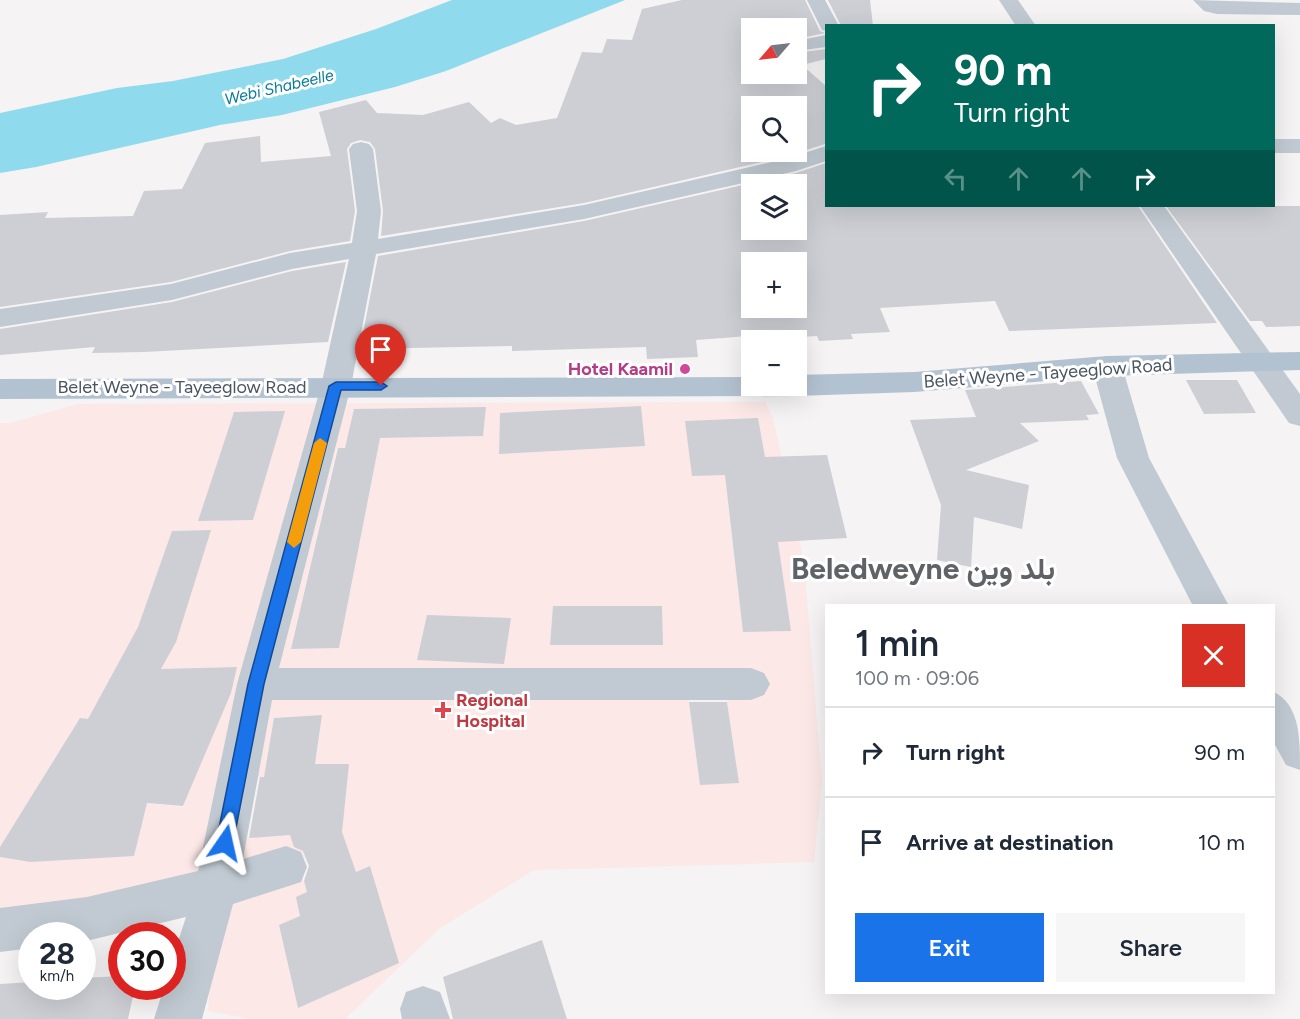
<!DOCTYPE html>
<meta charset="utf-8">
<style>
body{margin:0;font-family:Figtree,Vazirmatn,sans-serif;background:#f6f6f7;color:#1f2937;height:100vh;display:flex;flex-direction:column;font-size:22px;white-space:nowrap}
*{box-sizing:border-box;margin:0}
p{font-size:20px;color:#747a83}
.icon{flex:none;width:33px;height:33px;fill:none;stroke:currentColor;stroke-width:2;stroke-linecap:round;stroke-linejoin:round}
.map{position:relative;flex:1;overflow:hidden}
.side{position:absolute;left:825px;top:604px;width:450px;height:390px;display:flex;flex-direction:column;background:#fff;border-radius:0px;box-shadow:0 6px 24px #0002}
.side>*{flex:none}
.banner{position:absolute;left:825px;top:24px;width:450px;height:183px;border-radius:0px;box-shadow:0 6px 24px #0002;background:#00695c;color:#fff;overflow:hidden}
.needle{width:39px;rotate:242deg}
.buttons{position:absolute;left:741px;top:18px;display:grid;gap:12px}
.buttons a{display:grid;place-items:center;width:66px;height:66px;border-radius:0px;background:#fff;box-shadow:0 6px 24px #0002;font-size:30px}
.speed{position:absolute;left:18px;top:922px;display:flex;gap:12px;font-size:30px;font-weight:700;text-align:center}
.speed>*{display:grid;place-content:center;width:78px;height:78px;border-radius:50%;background:#fff;box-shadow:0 6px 24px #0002;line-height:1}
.speed small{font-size:15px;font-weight:400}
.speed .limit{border:9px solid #d22;background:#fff;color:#111}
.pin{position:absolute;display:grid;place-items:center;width:51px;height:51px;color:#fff;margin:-62px -26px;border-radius:50% 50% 50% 0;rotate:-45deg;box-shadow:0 0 6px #0007}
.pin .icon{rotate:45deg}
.me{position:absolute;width:66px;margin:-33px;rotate:11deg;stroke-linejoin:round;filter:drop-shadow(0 0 4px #0008)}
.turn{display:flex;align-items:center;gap:21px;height:126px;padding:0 30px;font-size:27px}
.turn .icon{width:78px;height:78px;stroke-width:2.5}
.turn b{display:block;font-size:42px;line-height:51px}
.lanes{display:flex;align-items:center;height:57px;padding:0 30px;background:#0003;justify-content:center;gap:30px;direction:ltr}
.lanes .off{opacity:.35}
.round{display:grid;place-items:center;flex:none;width:63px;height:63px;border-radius:0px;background:#f6f6f7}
.summary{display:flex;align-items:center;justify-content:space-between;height:102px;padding:0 30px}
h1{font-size:36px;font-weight:600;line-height:45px}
.button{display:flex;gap:12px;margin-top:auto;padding:12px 30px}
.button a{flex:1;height:69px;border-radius:0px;background:#1a73e8;color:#fff;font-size:24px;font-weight:600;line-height:69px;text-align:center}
.button a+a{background:#f6f6f7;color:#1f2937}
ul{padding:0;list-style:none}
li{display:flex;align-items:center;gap:18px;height:90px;padding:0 30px;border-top:2px solid #e0e1e3}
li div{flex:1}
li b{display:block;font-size:22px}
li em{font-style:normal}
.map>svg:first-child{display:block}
.medical{fill:#fce8e6;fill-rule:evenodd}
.water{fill:#90daee}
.building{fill:#cdcfd5;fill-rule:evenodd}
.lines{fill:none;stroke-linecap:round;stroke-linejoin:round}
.minor{fill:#c1cad2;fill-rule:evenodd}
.major{fill:#b3c2d1;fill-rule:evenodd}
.route{fill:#1a73e8;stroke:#114b97;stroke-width:1.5}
.slow{fill:#f59e0b}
.hotel-dot{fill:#d1479c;stroke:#fff;stroke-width:2}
.health-dot{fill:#e0444e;stroke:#fff;stroke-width:2}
.labels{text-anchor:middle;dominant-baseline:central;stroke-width:6;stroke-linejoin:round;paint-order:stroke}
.far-water-label{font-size:16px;font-style:italic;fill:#0c7c9b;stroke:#fff}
.hotel-label{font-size:18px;font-weight:bold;fill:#b23c85;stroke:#fff;text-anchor:end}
.street-label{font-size:18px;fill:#4a5661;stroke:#fff}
.health-label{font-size:18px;font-weight:bold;fill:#be3a42;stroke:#fff;text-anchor:start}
.town-label{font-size:30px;font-weight:bold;fill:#5f6368;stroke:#fff}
</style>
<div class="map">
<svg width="1300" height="1019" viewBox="0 0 1300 1019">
<rect width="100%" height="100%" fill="#f5f3f3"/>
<path class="medical" d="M765,402L773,418L804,563L822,782L814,862L534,870L440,928L345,1019H252L208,1011L217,901L0,923V857L26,862L65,797L35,791L0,847V423H11L78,404ZM641,406L645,446L499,454L500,413ZM486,407L483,436L348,439L354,409ZM284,411L253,520L198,521L234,412ZM378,447L339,648L291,649L337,448ZM726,486L790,631H743ZM211,530L138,627L172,531ZM553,606H662L663,644L550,645ZM128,646L171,651L137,717L93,711ZM237,667L228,702L164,704L174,669ZM725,689L739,782L700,785L688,690ZM322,715L316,759H306L274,718ZM80,718L123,726L85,790L41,780ZM211,739L183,807L104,799ZM285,775L342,830L235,839L246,779ZM344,841L352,861L304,883L298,861ZM370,867L298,1008L279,925L300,916L297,897Z"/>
<polygon class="water" points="452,0 625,0 446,71 395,87 282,115 220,125 36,167 0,173 0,113 117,88 173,81 283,59 376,29"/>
<g class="building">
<path d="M682,0H805L820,31L825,33L796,39V28H752V74H796V53L826,49V59L802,65L826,86L825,144L788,156L584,203L381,236L383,211L375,149L370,142L360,140L351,143L347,149L355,211L350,241L290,251L171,282L0,307V215L48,212L45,218L133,216L144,191L182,189L205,143L260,136L261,162L331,156L319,112L366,100L377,113L423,115L469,102L491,123L500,118L516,125L557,118L582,52L602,53L607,39L632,40L642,9ZM752,106H796V152H752Z"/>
<polygon points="828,0 870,0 873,26 841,26"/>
<path d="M826,163V206H1138L1217,323L1009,331L995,301L880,308L890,332L851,334L853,339L819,341L817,336L763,339L762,335L696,340L698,357L647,359L646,347L512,351V346L360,349L378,256L584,221L796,173ZM752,184H796V230H752ZM752,262H796V308H752Z"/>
<polygon points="1166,206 1300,206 1300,326 1266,327 1262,321 1250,321"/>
<polygon points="346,262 328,342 144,352 92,353 95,347 0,355 0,329 172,302 292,271"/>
<polygon points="1186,380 1237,380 1256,413 1204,414"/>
<polygon points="1081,381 1099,414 1086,415 1089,420 1020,423 1039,441 966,470 1029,485 1022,529 974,517 971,567 937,560 941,505 910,420 976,417 965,390"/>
<polygon points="641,406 645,446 499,454 500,413"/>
<polygon points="486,407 483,436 380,438 339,648 291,649 338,448 345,448 354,409"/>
<polygon points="285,411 253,520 198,521 234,412"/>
<polygon points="758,418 765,457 827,455 847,538 778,542 791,631 743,632 725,475 692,476 685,421"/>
<polygon points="211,530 176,642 161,669 237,667 231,693 183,806 147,803 134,856 30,862 0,857 0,847 80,718 88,719 138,627 172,531"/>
<polygon points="553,606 662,606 663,645 550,645"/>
<polygon points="427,615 511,618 504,664 417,660"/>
<polygon points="689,702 727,702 739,783 700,785"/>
<polygon points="322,715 315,764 349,764 342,832 356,872 370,866 399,963 298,1008 279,925 300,916 296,897 307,892 304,881 309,866 303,851 294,847 290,835 249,838 260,777 264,777 274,718"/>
<polygon points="542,940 567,1019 453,1019 443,977"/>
<polygon points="122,976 122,987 135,987 128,1019 0,1019 0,984 32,982 32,987 82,987 82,978"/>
</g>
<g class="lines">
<g class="minor">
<polygon points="807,0 825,0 839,26 826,26 826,31 822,30"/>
<polygon points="999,0 1018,0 1036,26 1016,26"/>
<polygon points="1193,0 1300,3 1300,15 1217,14 1204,11"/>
<polygon points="826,35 826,47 796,51 796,41"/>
<rect x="1274" y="139" width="26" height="14"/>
<polygon points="361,142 369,144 373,149 381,211 378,239 584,205 789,158 826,146 826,161 796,171 584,219 376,254 351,386 279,668 751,668 764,673 770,684 764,695 751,700 272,700 243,859 286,846 301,852 307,867 301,882 233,904 202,1019 154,1019 164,987 172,987 172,960 186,917 82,942 82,936 32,936 32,948 0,952 0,908 87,897 198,871 237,684 321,386 349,259 292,269 172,300 0,327 0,309 171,284 290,253 352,243 357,211 349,149 353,144"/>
<polygon points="1140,206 1164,206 1300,394 1300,426 1289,423"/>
<polygon points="1107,356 1117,359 1122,366 1149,458 1229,606 1193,606 1117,458 1092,366 1097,359"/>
<path d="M1274,692C1300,705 1300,739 1300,770L1286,765L1274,743Z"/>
<polygon points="423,986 440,992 450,1019 402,1019 400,1009 406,992"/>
</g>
<polygon class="major" points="1300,352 1300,370 1107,376 914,392 796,396 0,399 0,379 752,377 752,386 796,386 796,375 914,372 1107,356"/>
</g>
<polygon class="route" points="336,382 381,382 387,386 381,390 341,390 264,684 233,843 231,849 225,851 219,849 216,843 248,684 329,386"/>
<polygon class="slow" points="320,438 327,443 301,542 294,548 287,542 314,443"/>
<circle class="hotel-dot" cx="685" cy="369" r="6"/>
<path class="health-dot" d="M440 701h6v6h6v6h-6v6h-6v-6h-6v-6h6z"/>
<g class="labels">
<g class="far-water-label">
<text transform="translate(279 87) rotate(-13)">Webi Shabeelle</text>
</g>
<g class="hotel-label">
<text x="673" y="369">Hotel Kaamil</text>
</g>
<g class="street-label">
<text transform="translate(1048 373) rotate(-4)">Belet Weyne - Tayeeglow Road</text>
<text x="182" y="387">Belet Weyne - Tayeeglow Road</text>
</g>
<g class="health-label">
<text x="456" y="700">Regional<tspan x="456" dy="21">Hospital</tspan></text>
</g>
<g class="town-label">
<text x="923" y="568">Beledweyne بلد وين</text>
</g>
</g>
</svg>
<div class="buttons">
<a><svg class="needle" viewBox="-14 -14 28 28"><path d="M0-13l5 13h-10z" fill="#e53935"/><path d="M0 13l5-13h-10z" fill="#747a83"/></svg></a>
<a><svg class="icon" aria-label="search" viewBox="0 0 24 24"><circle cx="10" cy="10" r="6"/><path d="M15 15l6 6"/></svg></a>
<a><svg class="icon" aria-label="layers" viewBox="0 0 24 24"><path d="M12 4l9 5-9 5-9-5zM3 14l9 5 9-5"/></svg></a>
<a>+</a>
<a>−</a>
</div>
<div class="speed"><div>28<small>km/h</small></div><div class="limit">30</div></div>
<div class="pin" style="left:381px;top:386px;background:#d93025"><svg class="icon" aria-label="arrive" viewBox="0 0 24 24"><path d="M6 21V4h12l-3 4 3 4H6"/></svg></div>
<svg class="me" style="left:225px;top:843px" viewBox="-20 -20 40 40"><path d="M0-17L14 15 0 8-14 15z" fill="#1a73e8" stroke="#fff" stroke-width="4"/></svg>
<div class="banner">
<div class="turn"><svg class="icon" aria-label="right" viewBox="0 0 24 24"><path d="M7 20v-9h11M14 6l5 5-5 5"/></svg><div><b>90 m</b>Turn right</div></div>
<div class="lanes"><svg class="icon off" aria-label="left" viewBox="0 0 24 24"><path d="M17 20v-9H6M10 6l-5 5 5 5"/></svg><svg class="icon off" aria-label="ahead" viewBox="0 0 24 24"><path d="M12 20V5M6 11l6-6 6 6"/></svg><svg class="icon off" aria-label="ahead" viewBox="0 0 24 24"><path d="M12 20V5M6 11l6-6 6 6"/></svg><svg class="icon" aria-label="right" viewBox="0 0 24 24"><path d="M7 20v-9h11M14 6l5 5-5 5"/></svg></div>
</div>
<section class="side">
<div class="summary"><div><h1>1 min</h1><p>100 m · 09:06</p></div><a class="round" style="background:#d93025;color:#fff"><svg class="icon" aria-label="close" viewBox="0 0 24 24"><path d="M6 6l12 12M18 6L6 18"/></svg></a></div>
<ul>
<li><svg class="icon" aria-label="right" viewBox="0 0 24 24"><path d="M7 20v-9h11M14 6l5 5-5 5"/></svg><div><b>Turn right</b></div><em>90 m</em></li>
<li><svg class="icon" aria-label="arrive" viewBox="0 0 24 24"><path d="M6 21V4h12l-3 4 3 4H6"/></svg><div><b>Arrive at destination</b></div><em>10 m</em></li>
</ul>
<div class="button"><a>Exit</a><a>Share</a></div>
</section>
</div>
